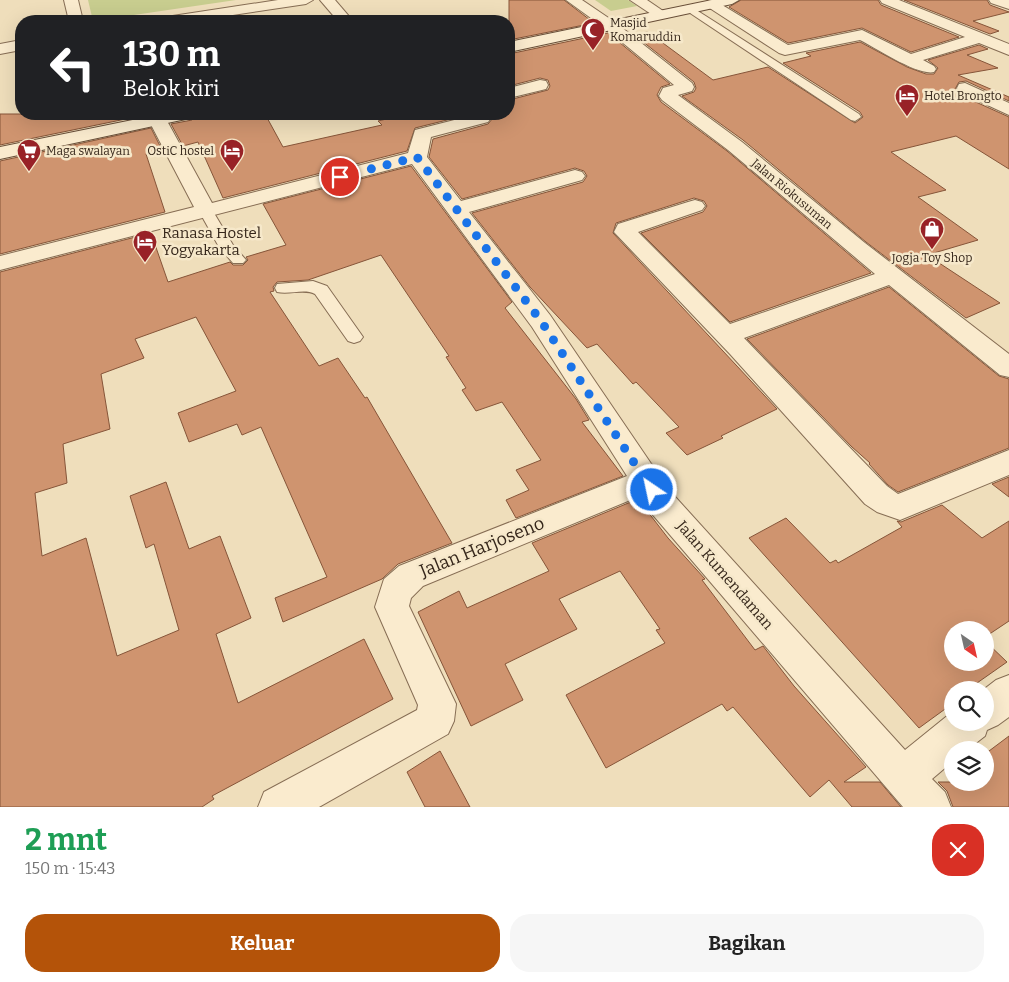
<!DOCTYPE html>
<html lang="id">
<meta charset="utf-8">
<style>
body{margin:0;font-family:Bitter,serif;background:#f6f6f6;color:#222;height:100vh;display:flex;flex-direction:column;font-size:19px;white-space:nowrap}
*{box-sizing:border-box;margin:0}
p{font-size:16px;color:#767676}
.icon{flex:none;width:28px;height:28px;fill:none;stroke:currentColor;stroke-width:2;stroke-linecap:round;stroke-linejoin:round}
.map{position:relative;height:807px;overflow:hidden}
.side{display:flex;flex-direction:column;background:#fff;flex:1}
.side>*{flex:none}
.banner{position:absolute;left:15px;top:15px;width:500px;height:105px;border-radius:20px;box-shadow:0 5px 20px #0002;background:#202124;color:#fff;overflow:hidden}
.needle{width:32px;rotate:146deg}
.buttons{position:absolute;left:944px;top:621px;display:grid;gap:10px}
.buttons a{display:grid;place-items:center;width:50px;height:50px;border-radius:50%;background:#fff;box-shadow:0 5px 20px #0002;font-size:25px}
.pin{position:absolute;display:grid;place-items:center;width:42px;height:42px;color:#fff;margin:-21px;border:2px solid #fff;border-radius:50%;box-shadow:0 1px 5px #0007}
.me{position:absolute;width:55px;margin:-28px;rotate:326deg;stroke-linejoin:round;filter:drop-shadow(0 0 4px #0008)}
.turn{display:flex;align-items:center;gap:18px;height:105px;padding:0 25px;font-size:22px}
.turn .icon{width:65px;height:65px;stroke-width:2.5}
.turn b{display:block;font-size:35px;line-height:42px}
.round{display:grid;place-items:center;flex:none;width:52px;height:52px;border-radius:20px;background:#f6f6f6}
.overview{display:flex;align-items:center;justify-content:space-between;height:85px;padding:0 25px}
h1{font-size:30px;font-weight:700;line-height:38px;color:#1e9e55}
.cta{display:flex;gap:10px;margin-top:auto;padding:10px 25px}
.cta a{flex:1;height:58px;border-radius:20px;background:#b45309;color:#fff;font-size:20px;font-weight:700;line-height:58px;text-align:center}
.cta a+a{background:#f6f6f6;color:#222}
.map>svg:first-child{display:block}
.green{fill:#c8cd8f}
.building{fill:#cf946f;stroke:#865539}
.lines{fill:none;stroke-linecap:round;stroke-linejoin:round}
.lane-casing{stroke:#866d54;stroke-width:2}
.street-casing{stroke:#866d54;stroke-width:2}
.secondary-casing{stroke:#684e38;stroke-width:2}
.lane{fill:#faebce;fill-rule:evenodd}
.street{fill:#faebce;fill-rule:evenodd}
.secondary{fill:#faebce;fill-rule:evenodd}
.route{stroke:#1a73e8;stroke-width:9;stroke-dasharray:0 16.2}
.labels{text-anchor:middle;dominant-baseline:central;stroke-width:5;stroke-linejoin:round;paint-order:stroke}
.far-poi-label{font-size:12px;fill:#35261a;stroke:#f6e8ca;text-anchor:start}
.far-street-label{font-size:12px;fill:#35261a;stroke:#f6e8ca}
.poi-label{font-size:15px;fill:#35261a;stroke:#f6e8ca;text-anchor:start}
.street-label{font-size:15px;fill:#35261a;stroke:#f6e8ca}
.near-street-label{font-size:18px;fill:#35261a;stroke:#f6e8ca}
</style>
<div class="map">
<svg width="1009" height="807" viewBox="0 0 1009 807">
<rect width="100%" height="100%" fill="#efdebb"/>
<g class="green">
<polygon points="88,0 236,0 93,21"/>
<polygon points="595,0 628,0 637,6 611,11"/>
</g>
<g class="building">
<polygon points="509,0 564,0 594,23 509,40"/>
<polygon points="741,0 878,0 881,5 959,37 911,52 862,28 788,43 729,7"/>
<polygon points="904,0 987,0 990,5 1009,12 973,21 999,31 990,34"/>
<polygon points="648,32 713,80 768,67 855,123 863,117 860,112 783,63 811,56 806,53 860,42 907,67 926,74 934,74 938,68 928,60 979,45 988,49 967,55 998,68 958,75 1009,97 1009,101 966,81 959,82 955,89 958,94 1009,117 1009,169 956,136 891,152 946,190 918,197 978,240 927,255 1000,303 966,318 866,242 743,140 682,96 694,92 696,88 694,82 633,34"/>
<polygon points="608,33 670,84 661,87 657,95 661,102 727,151 871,273 730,322 641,233 703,212 707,206 704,201 694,198 616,223 613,233 777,409 721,436 723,438 687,455 666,433 679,427 636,382 633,384 597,344 587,348 530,287 472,213 583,182 587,176 584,171 575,168 462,199 429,157 433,139 488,124 493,118 490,114 509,114 509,100 548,90 550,86 548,80 540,78 509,86 509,54"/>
<polygon points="0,114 150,114 0,145"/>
<polygon points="197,114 265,114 283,147 382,125 378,121 408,114 467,115 415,128 407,151 223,198 198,142 183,146 171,124 192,120"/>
<polygon points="151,128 162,150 146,154 165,212 0,254 0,161"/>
<polygon points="411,166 512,302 505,308 576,399 589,420 582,422 623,476 516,518 506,500 529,490 516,470 541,460 502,402 476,411 462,390 466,388 446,357 449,356 381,255 308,280 277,282 273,287 274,291 270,292 319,366 338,358 365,398 367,397 452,543 398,564 382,579 283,622 275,598 327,577 261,427 242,435 237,424 189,442 178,413 236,391 196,317 135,339 144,358 101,374 110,429 63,444 67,483 35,493 42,556 86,538 117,656 179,630 154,544 146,548 130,496 166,482 189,549 220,536 251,618 216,634 238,703 364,639 393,699 212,796 214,799 202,807 0,807 0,272 151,233 168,282 230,262 233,265 243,265 248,260 246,257 286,245 263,204"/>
<polygon points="889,287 999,376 1009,379 1009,448 898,492 888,485 869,464 870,463 852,447 747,339"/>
<polygon points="1009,477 1009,497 992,484"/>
<polygon points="638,499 668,538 705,579 702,580 755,650 763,646 794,686 866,767 844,782 880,782 901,807 852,807 829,780 810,797 733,707 727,711 722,704 606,768 566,695 665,643 656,630 660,629 620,571 559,599 577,629 505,664 523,700 471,726 418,612 459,591 467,608 549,571 532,543"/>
<polygon points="942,505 982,538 1009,521 1009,621 985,637 985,630 952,630 952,662 985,662 985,641 1007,662 967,690 952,690 952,704 919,728 749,538 786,518 830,563 836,560 838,563 902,527 897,521 901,522"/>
<polygon points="1009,736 1009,807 953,807 947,791 938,782 985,782 985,754"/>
<polygon points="440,751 470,807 425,807 407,772"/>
</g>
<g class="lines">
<defs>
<g id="lane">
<polygon points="690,6 859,114 861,117 855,121 851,120 687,11 687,7"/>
<polygon points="206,207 211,208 233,245 246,260 243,263 233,263 219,247 199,211 201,208"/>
<path d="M313,281L327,286L363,337L360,341L354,343L348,341L315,294C304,288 290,295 277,292L275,288L277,284Z"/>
</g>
<g id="street">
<polygon points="64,0 78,0 83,21 69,21"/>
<polygon points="278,0 313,0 306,4 193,21 159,21 161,18 166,17"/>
<polygon points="320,0 335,0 353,21 338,21"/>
<polygon points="566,0 582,0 616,23 692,83 694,87 692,91 678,95 742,142 865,243 1009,354 1009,377 1000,375 889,285 744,338 887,486 898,494 1009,450 1009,475 900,520 877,512 865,504 730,354 614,232 618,224 688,202 695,200 702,202 705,206 702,210 638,232 730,324 875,274 728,150 662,100 659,96 663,88 674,85 606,29"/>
<polygon points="630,0 647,0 669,15 667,18 657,18"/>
<path d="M714,0L788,45L862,30L911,54L965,37L882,3L880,0H899L1009,44V55L979,43L923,60L934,66L936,69L934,72C918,76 876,48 860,40L785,55L779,53L708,7L706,4L708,1Z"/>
<polygon points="989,0 1009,0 1009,9 991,3"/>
<polygon points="21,40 21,50 0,54 0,44"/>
<polygon points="540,80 546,81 548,85 546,89 509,98 509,88"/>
<polygon points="965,83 1009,103 1009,115 959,92 957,88 959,84"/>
<polygon points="158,114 163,115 166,119 212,203 408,153 415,130 470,116 469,114 488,114 491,118 488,122 431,137 427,157 461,201 575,170 582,172 585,176 582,180 469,212 550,315 669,490 905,750 952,712 952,722 985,722 985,690 983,690 996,680 1009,675 1009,717 998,725 987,730 985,736 967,750 952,750 952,762 932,779 945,792 951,807 903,807 647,508 640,496 423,586 411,598 409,606 456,704 454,721 448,734 319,807 258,807 264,792 417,710 418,705 375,607 384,579 399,566 627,476 532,327 412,164 0,270 0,256 194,207 148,119 151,115"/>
</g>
<g id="secondary">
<polygon points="712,0 739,0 732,4 509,52 509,42"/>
<polygon points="162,114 195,114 192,118 186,119 0,159 0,147"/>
</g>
</defs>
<use href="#lane" class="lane-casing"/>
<use href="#street" class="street-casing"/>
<use href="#secondary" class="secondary-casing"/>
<use href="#lane" class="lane"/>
<use href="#street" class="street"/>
<use href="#secondary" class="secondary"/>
</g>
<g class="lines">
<polyline class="route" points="340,177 417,157 541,321 652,490"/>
</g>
<defs>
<symbol id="mosque-pin" viewBox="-11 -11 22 30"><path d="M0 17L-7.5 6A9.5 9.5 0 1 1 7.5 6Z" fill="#982227" stroke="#f6e8ca"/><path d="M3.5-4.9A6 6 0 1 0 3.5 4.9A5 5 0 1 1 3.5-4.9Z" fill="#fff"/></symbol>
<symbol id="hotel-pin" viewBox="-11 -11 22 30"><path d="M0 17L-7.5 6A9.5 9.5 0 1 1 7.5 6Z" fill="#982227" stroke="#f6e8ca"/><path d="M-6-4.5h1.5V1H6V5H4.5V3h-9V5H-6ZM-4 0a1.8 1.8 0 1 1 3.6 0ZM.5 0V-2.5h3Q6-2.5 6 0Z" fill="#fff"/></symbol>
<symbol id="supermarket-pin" viewBox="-11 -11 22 30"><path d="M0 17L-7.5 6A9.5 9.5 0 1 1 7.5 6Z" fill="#982227" stroke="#f6e8ca"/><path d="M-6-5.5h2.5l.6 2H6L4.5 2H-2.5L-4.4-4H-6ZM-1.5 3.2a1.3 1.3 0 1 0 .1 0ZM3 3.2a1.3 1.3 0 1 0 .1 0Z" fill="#fff"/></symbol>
<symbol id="shop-pin" viewBox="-11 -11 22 30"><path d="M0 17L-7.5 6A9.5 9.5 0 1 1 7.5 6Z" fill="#982227" stroke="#f6e8ca"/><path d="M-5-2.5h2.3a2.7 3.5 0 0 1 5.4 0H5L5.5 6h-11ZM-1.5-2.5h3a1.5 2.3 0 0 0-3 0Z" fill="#fff"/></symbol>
</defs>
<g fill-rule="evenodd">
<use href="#mosque-pin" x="579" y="16" width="28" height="38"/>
<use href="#hotel-pin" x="893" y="82" width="28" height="38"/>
<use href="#supermarket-pin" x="15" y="137" width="28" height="38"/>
<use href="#hotel-pin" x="218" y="137" width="28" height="38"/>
<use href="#shop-pin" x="918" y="215" width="28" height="38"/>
<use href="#hotel-pin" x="131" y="228" width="28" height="38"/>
</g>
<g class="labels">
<g class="far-poi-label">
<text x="610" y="23">Masjid<tspan x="610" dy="14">Komaruddin</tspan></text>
<text x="924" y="96">Hotel Brongto</text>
<text x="46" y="151">Maga swalayan</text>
<text x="214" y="151" text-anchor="end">OstiC hostel</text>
<text x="932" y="258" text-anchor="middle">Jogja Toy Shop</text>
</g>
<g class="far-street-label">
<text transform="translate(792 194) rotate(40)">Jalan Riokusuman</text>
</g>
<g class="poi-label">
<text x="162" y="233">Ranasa Hostel<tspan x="162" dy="17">Yogyakarta</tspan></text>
</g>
<g class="street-label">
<text transform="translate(725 575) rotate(49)">Jalan Kumendaman</text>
</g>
<g class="near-street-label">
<text transform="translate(482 547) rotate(-22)">Jalan Harjoseno</text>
</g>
</g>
</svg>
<div class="buttons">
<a><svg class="needle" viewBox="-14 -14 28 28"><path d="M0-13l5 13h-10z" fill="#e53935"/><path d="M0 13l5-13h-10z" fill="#767676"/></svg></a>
<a><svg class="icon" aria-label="search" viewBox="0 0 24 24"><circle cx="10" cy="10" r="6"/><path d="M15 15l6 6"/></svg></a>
<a><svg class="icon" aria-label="layers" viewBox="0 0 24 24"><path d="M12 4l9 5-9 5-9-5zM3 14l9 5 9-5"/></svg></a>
</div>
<div class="pin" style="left:340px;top:177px;background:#d93025"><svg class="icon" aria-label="arrive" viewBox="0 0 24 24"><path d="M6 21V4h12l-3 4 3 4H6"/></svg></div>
<svg class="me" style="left:652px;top:490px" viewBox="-20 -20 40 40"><circle r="17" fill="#1a73e8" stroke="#fff" stroke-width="3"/><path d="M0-11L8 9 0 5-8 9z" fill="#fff"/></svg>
<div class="banner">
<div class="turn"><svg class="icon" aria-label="left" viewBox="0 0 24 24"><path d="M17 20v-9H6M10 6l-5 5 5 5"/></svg><div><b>130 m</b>Belok kiri</div></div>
</div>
</div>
<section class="side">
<div class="overview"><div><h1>2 mnt</h1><p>150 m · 15:43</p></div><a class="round" style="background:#d93025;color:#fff"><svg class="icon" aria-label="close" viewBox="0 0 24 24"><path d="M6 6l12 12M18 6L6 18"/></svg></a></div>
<div class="cta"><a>Keluar</a><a>Bagikan</a></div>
</section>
